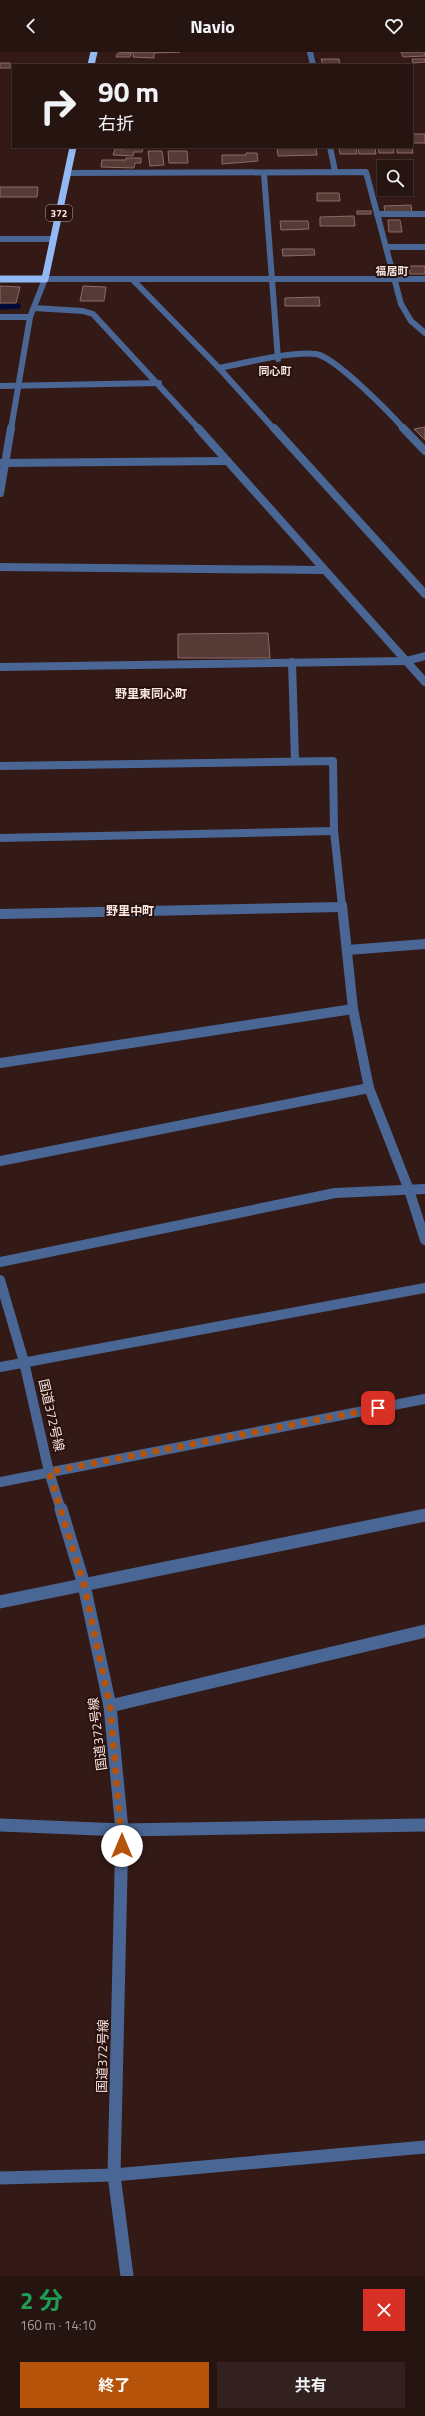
<!DOCTYPE html>
<html lang="ja">
<meta charset="utf-8">
<style>
body{margin:0;font-family:"Titillium Web","Noto Sans JP",sans-serif;background:#32211f;color:#f1f3f6;height:100vh;display:flex;flex-direction:column;font-size:15px;white-space:nowrap}
*{box-sizing:border-box;margin:0}
p{font-size:13px;color:#a49e9f}
.icon{flex:none;width:22px;height:22px;fill:none;stroke:currentColor;stroke-width:2;stroke-linecap:round;stroke-linejoin:round}
.map{position:relative;height:2224px;overflow:hidden}
.details{display:flex;flex-direction:column;background:#261411;flex:1}
.details>*{flex:none}
.guide{position:absolute;left:12px;top:12px;width:401px;height:84px;border-radius:0px;box-shadow:0 1px 3px #0004,0 0 0 1px #423331;background:#261411;color:#f1f3f6;overflow:hidden}
.buttons{position:absolute;left:377px;top:108px;display:grid;gap:8px}
.buttons a{display:grid;place-items:center;width:36px;height:36px;border-radius:0px;background:#261411;box-shadow:0 1px 3px #0004,0 0 0 1px #423331;font-size:20px}
.pin{position:absolute;display:grid;place-items:center;width:34px;height:34px;color:#fff;margin:-17px;border-radius:8px;box-shadow:0 2px 6px #0006}
.me{position:absolute;width:44px;margin:-22px;rotate:0deg;stroke-linejoin:round;filter:drop-shadow(0 0 3px #0008)}
.turn{display:flex;align-items:center;gap:14px;height:84px;padding:0 20px;font-size:18px}
.turn .icon{width:52px;height:52px;stroke-width:2.5}
.turn b{display:block;font-size:28px;line-height:34px}
.round{display:grid;place-items:center;flex:none;width:42px;height:42px;border-radius:0px;background:#32211f}
.headline{display:flex;align-items:center;justify-content:space-between;height:68px;padding:0 20px}
h1{font-size:24px;font-weight:700;line-height:30px;color:#1e9e55}
.cta{display:flex;gap:8px;margin-top:auto;padding:8px 20px}
.cta a{flex:1;height:46px;border-radius:0px;background:#b45309;color:#fff;font-size:16px;font-weight:700;line-height:46px;text-align:center}
.cta a+a{background:#32211f;color:#f1f3f6}
header{display:flex;justify-content:space-between;align-items:center;height:52px;padding:0 20px;background:#261411;font-size:18px;font-weight:700}
.map>svg:first-child{display:block}
.lines{fill:none;stroke-linecap:round;stroke-linejoin:round}
.stream{stroke:#000a39;stroke-width:5.5}
.building{fill:#563a36;stroke:#8a6b67}
.pedestrian{stroke:#4a6694;stroke-width:6}
.minor-far3{stroke:#4a6694;stroke-width:6}
.minor-far2{stroke:#4a6694;stroke-width:8}
.minor-far1{stroke:#4a6694;stroke-width:10}
.minor{stroke:#4a6694;stroke-width:13}
.tertiary-far1{stroke:#4a6694;stroke-width:10}
.tertiary{stroke:#4a6694;stroke-width:13}
.trunk{stroke:#93b9f5;stroke-width:7}
.route{stroke:#b45309;stroke-width:7;stroke-dasharray:0 12.6}
.labels{text-anchor:middle;dominant-baseline:central;stroke-width:4;stroke-linejoin:round;paint-order:stroke}
.shield{fill:#29110e;stroke:#b9a5a2;stroke-width:1}
.shield-label{font-size:10px;font-weight:bold;fill:#f7e5e2}
.far-quarter-label{font-size:11px;font-weight:bold;fill:#f7e5e2;stroke:#29110e}
.neighbourhood-label{font-size:12px;font-weight:bold;fill:#f7e5e2;stroke:#29110e}
.near-street-label{font-size:13px;fill:#f7e5e2;stroke:#29110e}
</style>
<header><svg class="icon" aria-label="back" viewBox="0 0 24 24"><path d="M15 5l-7 7 7 7"/></svg>Navio<svg class="icon" aria-label="heart" viewBox="0 0 24 24"><path d="M12 20l-8-8c-3-5 5-10 8-4 3-6 11-1 8 4z"/></svg></header>
<div class="map">
<svg width="425" height="2224" viewBox="0 0 425 2224">
<rect width="100%" height="100%" fill="#331a17"/>
<g class="lines">
<polyline class="stream" points="0,255 18,254"/>
</g>
<g class="building">
<polygon points="118,0 180,0 154,1 154,6 133,5 133,1"/>
<polygon points="401,0 425,0 425,4 403,5"/>
<polygon points="117,2 131,2 130,5 116,5"/>
<polygon points="321,7 339,7 340,12 323,13"/>
<polygon points="412,7 425,7 425,10 413,11"/>
<rect x="0" y="11" width="10" height="5"/>
<rect x="412" y="82" width="13" height="9"/>
<polygon points="124,95 136,95 143,96 142,100 134,100 133,104 113,103 115,97 124,97"/>
<polygon points="277,95 316,95 317,103 278,104"/>
<polygon points="378,95 393,95 394,101 379,101"/>
<polygon points="339,96 356,96 357,102 340,102"/>
<polygon points="358,96 375,96 376,102 359,102"/>
<polygon points="397,96 412,96 413,101 397,101"/>
<polygon points="148,99 162,99 164,113 150,114"/>
<polygon points="168,99 187,99 188,111 169,111"/>
<polygon points="246,101 257,101 258,109 222,112 222,103 246,103"/>
<polygon points="126,106 141,106 141,111 135,111 134,116 101,115 102,108 126,108"/>
<polygon points="0,135 38,135 37,145 0,145"/>
<polygon points="317,141 339,141 340,149 317,149"/>
<polygon points="411,153 412,160 385,161 384,154"/>
<rect x="357" y="159" width="14" height="3"/>
<polygon points="354,164 355,174 320,174 320,165"/>
<polygon points="388,168 400,168 402,180 389,180"/>
<polygon points="280,169 308,169 309,177 281,178"/>
<polygon points="282,197 314,197 315,203 283,204"/>
<polygon points="399,214 425,214 425,222 410,222 409,218 400,218"/>
<polygon points="0,234 20,235 16,251 0,251"/>
<polygon points="83,234 106,235 104,249 80,249"/>
<polygon points="319,245 320,254 285,254 285,246"/>
<polygon points="425,375 425,388 414,377"/>
<polygon points="268,581 270,606 178,606 178,582"/>
</g>
<g class="lines">
<polyline class="pedestrian" points="0,265 30,265"/>
<g class="minor-far3">
<polyline points="310,0 313,13"/>
<polyline points="330,95 335,119"/>
<polyline points="68,121 366,120 401,252 411,269 425,281"/>
<polyline points="264,122 278,307"/>
<polyline points="377,162 425,162"/>
<polyline points="0,187 53,187"/>
<polyline points="386,195 425,195"/>
<polyline points="133,228 219,316 274,377"/>
<polyline points="34,256 83,259 93,262 199,377"/>
<path d="M219,316C245,311 291,299 316,302C335,305 390,361 404,377"/>
<polyline points="0,334 159,331"/>
<polyline points="11,377 30,265 45,227 425,227"/>
</g>
<g class="minor-far2">
<polyline points="198,376 425,630"/>
<polyline points="274,376 425,542"/>
<polyline points="403,376 425,399"/>
<polyline points="0,411 227,409"/>
<polyline points="0,441 11,376"/>
<polyline points="0,515 323,518"/>
<polyline points="292,610 295,708"/>
<polyline points="0,615 406,609 425,604"/>
<polyline points="0,714 333,709 334,779 342,854"/>
<polyline points="0,786 334,779"/>
</g>
<g class="minor-far1">
<polyline points="342,853 353,957 369,1036 409,1138 425,1188"/>
<polyline points="0,862 342,855"/>
<polyline points="348,898 425,892"/>
<polyline points="0,1011 353,957"/>
<polyline points="0,1109 369,1036"/>
<polyline points="0,1210 335,1141 425,1137"/>
<polyline points="0,1315 425,1236"/>
<polyline points="0,1430 425,1347"/>
</g>
<g class="minor">
<polyline points="0,1550 425,1463"/>
<polyline points="110,1654 425,1579"/>
<polyline points="0,1773 122,1778 425,1773"/>
<polyline points="0,2126 114,2123 425,2095"/>
</g>
<polyline class="tertiary-far1" points="0,1228 24,1310 49,1420 61,1458"/>
<polyline class="tertiary" points="61,1457 84,1533 110,1654 122,1778 114,2123 127,2224"/>
<g class="trunk">
<polyline points="91,13 94,0"/>
<polyline points="0,227 45,227 73,95"/>
</g>
</g>
<g class="lines">
<polyline class="route" points="122,1794 110,1654 84,1533 49,1420 378,1356"/>
</g>
<g class="labels">
<rect class="shield" x="46" y="153" width="26" height="16" rx="3"/>
<g class="shield-label">
<text x="59" y="161">372</text>
</g>
<g class="far-quarter-label">
<text x="392" y="219">福居町</text>
<text x="275" y="319">同心町</text>
</g>
<g class="neighbourhood-label">
<text x="151" y="641">野里東同心町</text>
<text x="130" y="858">野里中町</text>
</g>
<g class="near-street-label">
<text transform="translate(52 1363) rotate(77)">国道372号線</text>
<text transform="translate(97 1682) rotate(-97)">国道372号線</text>
<text transform="translate(102 2004) rotate(-89)">国道372号線</text>
</g>
</g>
</svg>
<div class="buttons">
<a><svg class="icon" aria-label="search" viewBox="0 0 24 24"><circle cx="10" cy="10" r="6"/><path d="M15 15l6 6"/></svg></a>
</div>
<div class="pin" style="left:378px;top:1356px;background:#d93025"><svg class="icon" aria-label="arrive" viewBox="0 0 24 24"><path d="M6 21V4h12l-3 4 3 4H6"/></svg></div>
<svg class="me" style="left:122px;top:1794px" viewBox="-20 -20 40 40"><circle r="19" fill="#fff"/><path d="M0-13L10 11 0 6-10 11z" fill="#b45309"/></svg>
<div class="guide">
<div class="turn"><svg class="icon" aria-label="right" viewBox="0 0 24 24"><path d="M7 20v-9h11M14 6l5 5-5 5"/></svg><div><b>90 m</b>右折</div></div>
</div>
</div>
<section class="details">
<div class="headline"><div><h1>2 分</h1><p>160 m · 14:10</p></div><a class="round" style="background:#d93025;color:#fff"><svg class="icon" aria-label="close" viewBox="0 0 24 24"><path d="M6 6l12 12M18 6L6 18"/></svg></a></div>
<div class="cta"><a>終了</a><a>共有</a></div>
</section>
